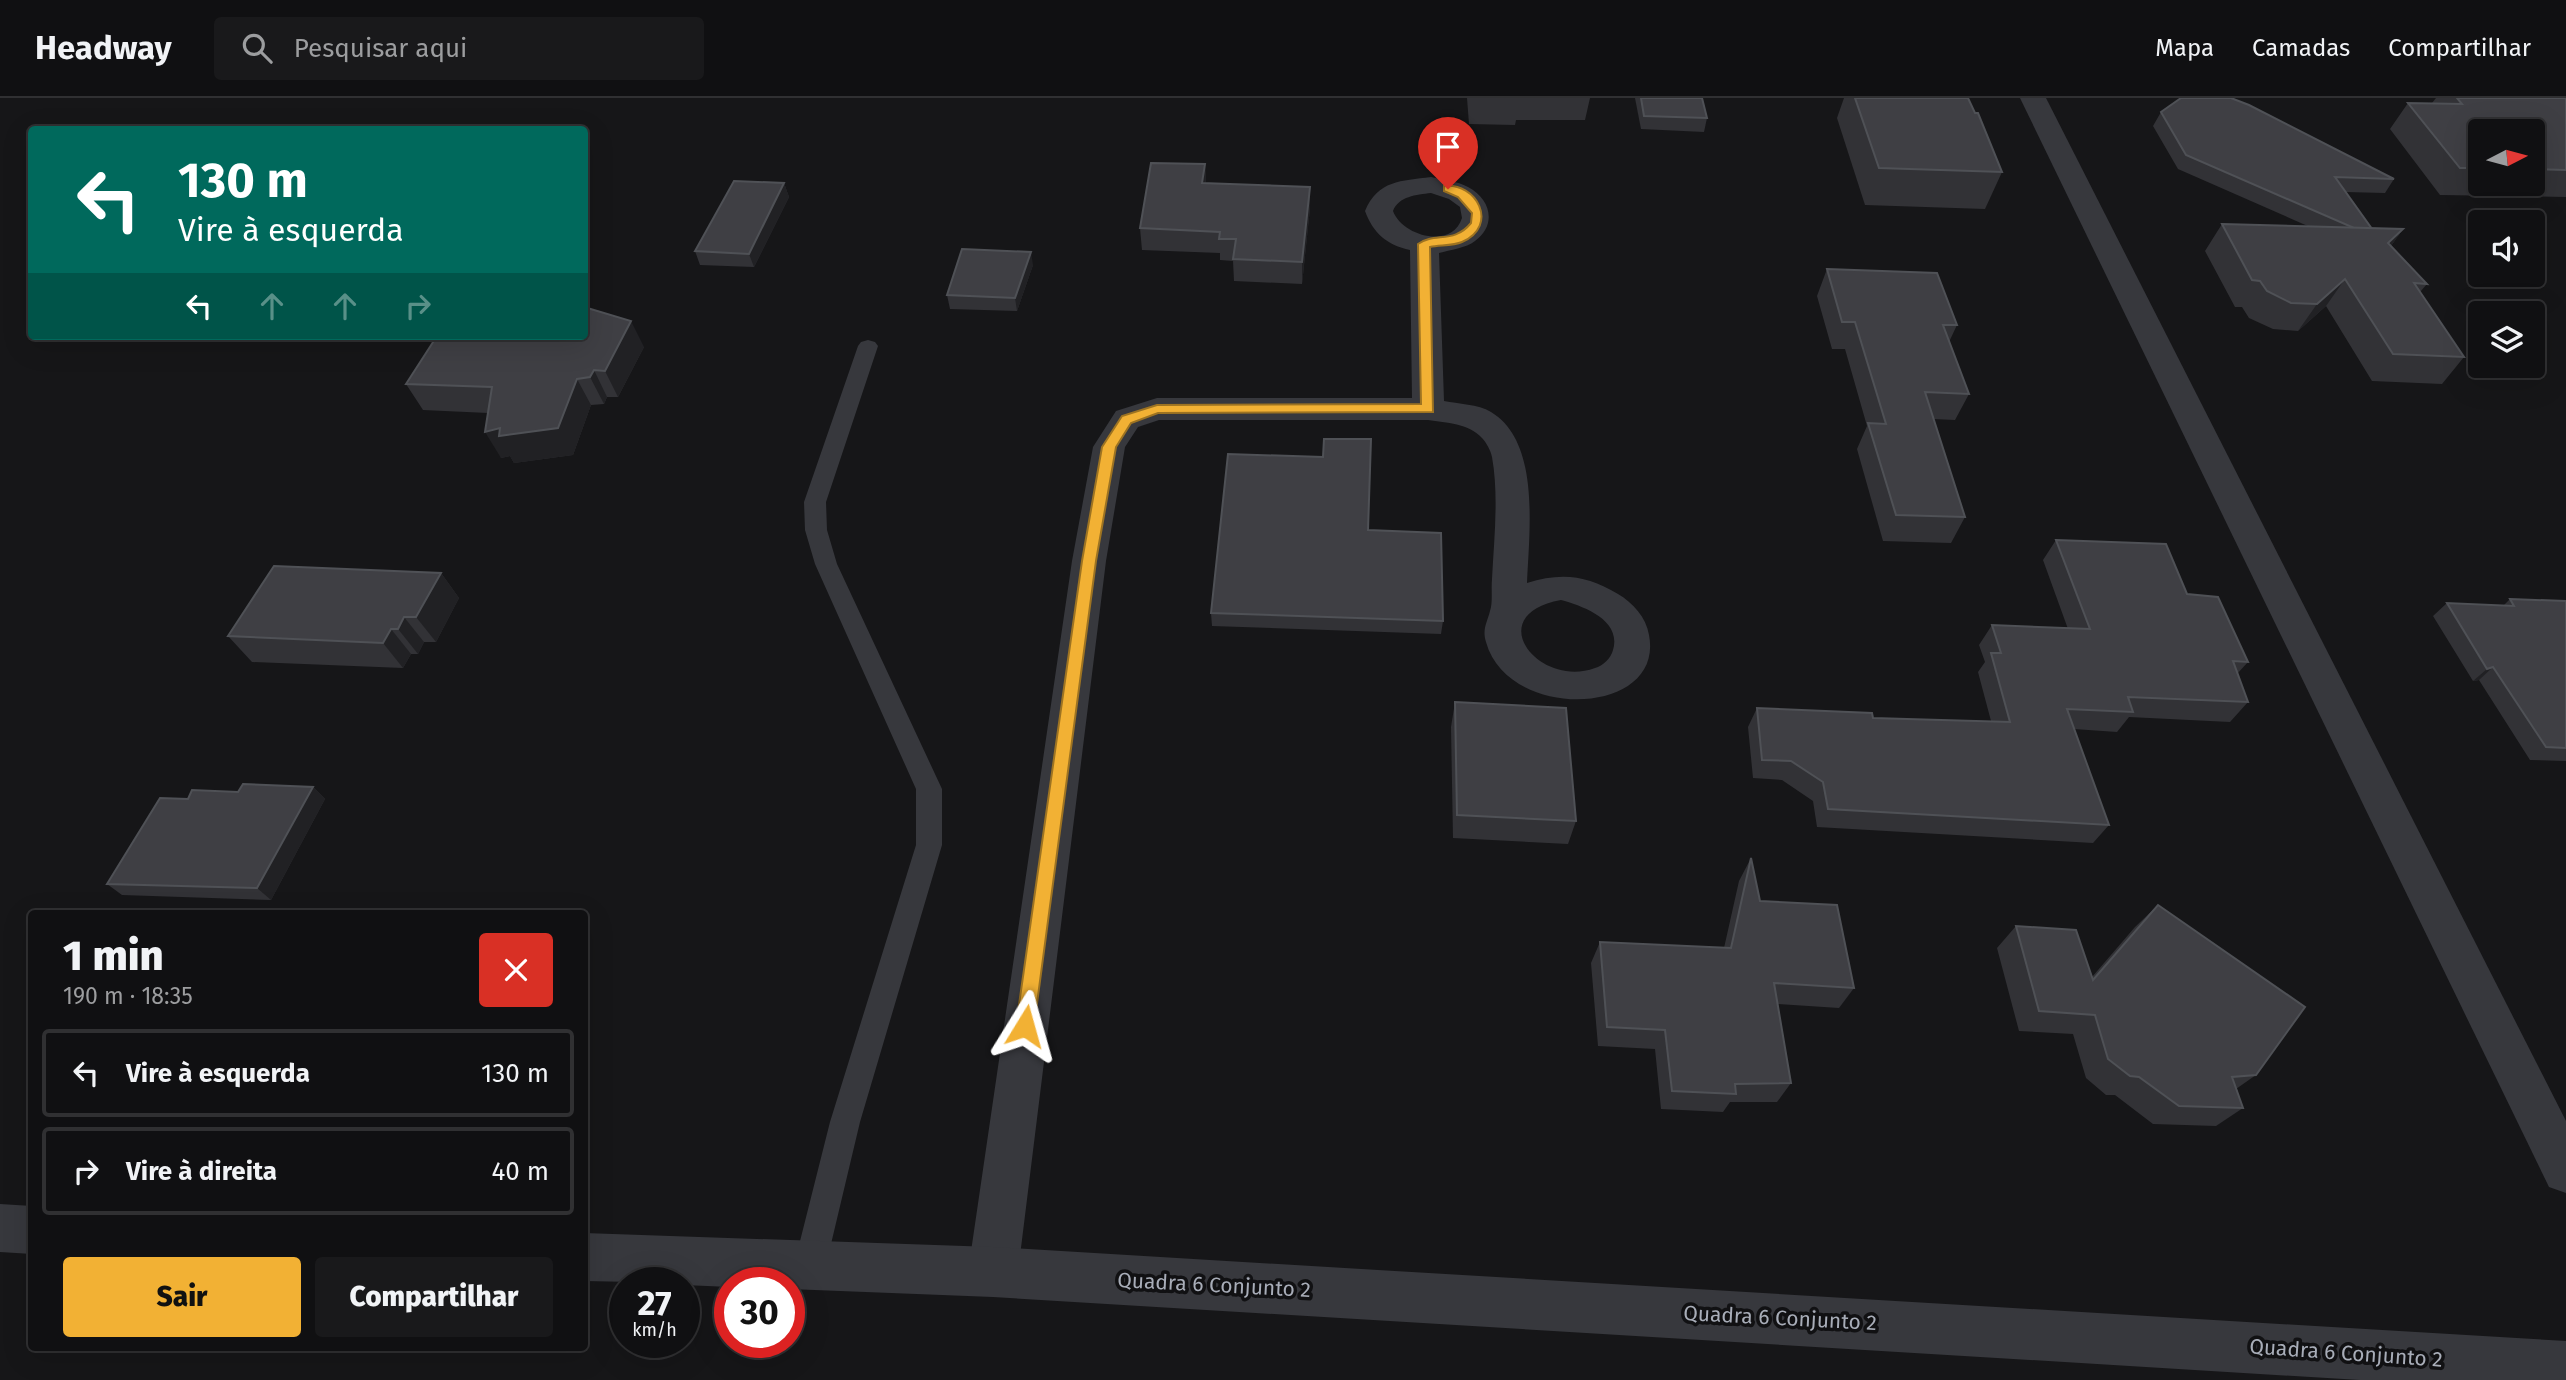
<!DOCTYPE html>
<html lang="pt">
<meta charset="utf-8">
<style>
body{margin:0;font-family:"Fira Sans",sans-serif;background:#19191b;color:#f1f3f6;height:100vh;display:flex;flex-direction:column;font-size:26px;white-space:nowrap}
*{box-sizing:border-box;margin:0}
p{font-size:23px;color:#9c9d9f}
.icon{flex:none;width:38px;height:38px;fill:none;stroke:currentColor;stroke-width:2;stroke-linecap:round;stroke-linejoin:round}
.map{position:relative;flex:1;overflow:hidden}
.panel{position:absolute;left:28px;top:812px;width:560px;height:441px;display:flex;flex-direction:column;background:#101012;border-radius:7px;box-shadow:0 7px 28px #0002,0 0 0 2px #303032}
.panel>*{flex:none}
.hud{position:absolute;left:28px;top:28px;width:560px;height:214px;border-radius:7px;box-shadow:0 7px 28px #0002,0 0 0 2px #303032;background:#00695c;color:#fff;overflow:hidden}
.needle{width:46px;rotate:84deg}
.controls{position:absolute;left:2468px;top:21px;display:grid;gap:14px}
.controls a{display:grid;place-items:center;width:77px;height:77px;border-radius:7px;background:#101012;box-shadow:0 7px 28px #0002,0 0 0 2px #303032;font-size:35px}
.speed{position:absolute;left:609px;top:1169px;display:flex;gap:14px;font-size:35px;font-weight:700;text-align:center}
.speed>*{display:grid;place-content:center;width:91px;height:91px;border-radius:50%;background:#101012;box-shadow:0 7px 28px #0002,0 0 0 2px #303032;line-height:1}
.speed small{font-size:18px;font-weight:400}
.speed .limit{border:10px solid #d22;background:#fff;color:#111}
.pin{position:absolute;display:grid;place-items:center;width:60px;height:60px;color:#fff;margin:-72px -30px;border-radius:50% 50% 50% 0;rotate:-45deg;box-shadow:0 0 7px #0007}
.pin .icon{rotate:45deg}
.me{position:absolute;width:77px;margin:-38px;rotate:8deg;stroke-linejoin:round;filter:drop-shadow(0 0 5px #0008)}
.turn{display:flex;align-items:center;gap:24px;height:147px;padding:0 35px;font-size:32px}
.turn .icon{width:91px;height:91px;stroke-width:2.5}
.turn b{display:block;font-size:49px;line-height:60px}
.lanes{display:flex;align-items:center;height:66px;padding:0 35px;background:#0003;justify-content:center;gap:35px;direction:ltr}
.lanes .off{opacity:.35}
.round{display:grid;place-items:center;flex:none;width:74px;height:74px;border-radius:7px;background:#19191b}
.headline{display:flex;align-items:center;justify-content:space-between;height:119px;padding:0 35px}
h1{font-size:42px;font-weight:800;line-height:52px}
.cta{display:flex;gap:14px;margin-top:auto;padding:14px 35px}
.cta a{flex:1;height:80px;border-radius:7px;background:#f2b134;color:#111;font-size:28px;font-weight:800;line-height:80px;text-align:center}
.cta a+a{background:#19191b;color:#f1f3f6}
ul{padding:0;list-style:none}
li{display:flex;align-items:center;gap:21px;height:88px;margin:0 14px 10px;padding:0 21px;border:4px solid #303032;border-radius:7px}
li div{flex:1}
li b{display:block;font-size:26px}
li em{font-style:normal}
header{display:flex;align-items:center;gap:42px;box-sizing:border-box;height:98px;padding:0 35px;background:#101012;border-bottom:2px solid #303032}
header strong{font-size:33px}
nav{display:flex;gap:38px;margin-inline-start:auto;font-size:24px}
.search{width:490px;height:63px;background:#19191b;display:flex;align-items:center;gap:18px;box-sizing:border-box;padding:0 24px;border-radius:7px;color:#9c9d9f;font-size:26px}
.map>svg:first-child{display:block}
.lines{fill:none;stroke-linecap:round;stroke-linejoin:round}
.service{fill:#37383d;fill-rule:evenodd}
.minor{fill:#37383d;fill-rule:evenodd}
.tertiary{fill:#37383d;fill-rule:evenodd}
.wall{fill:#323236;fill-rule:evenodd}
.shaded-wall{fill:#212124}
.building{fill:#3f3f44;stroke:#4f5156;stroke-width:2}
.route{fill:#f2b134;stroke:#9d7322;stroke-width:2}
.labels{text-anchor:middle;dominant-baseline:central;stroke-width:7;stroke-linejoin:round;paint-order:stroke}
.near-street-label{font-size:21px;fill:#a8adb8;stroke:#111113}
</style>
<header>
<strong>Headway</strong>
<div class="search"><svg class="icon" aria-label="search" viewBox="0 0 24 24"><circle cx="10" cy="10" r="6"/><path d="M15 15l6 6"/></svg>Pesquisar aqui</div>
<nav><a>Mapa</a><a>Camadas</a><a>Compartilhar</a></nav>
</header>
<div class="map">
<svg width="2566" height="1282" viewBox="0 0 2566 1282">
<rect width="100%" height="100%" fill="#161618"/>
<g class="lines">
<polygon class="service" points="868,242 875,244 878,248 826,404 827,432 837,466 942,691 942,747 860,1024 826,1167 821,1178 810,1183 799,1178 794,1167 830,1024 916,747 916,691 815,466 805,432 804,404 858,248 861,244"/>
<g class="minor">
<polygon points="2020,0 2046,0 2566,1023 2566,1095 2549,1089"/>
<path d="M1431,79C1443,82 1457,83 1468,89C1491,101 1497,127 1475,143C1466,150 1450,152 1439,155L1444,303C1458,306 1478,306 1491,314C1541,344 1529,434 1527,485C1561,474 1587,477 1618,496C1633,505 1646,519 1649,537C1665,619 1508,624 1486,544C1482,531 1487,525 1490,513C1493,504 1491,491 1492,481C1494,442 1499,398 1492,359C1491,353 1486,344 1482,340C1468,325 1447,325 1428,322H1159L1138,329L1125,349L1106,463L1018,1174L1010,1191L993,1199L976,1191L968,1174L1072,463L1093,349L1116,313L1157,300H1412L1410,152C1387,147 1373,135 1365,113C1378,82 1401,83 1431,79ZM1431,95L1449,101L1460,109L1462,120C1452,152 1402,138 1393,113C1399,98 1416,97 1431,95ZM1561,502C1583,508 1622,522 1613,552C1611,560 1603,568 1595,570C1539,591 1480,517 1561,502Z"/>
</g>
<g class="tertiary">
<polygon points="0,1106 32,1108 32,1156 0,1154"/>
<polygon points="584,1135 993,1149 2566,1243 2566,1282 2360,1282 993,1199 789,1191 789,1185 730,1185 730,1189 684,1187 684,1185 584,1183"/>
</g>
</g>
<g class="wall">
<polygon points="1467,0 1590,0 1585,22 1516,22 1515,27 1469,26"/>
<polygon points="1635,0 1702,0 1707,20 1704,34 1641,31"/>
<polygon points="1844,0 1968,0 2002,74 1985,111 1865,107 1837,20"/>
<path d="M2436,0H2566V99L2440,97L2390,31L2408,5H2432ZM2480,33H2532V86H2480Z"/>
<polygon points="2161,14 2394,81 2385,95 2345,94 2372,131 2403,131 2391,148 2427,186 2420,194 2464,259 2442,286 2372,283 2326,208 2298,233 2273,231 2249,220 2242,209 2235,209 2205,153 2222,126 2310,129 2178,71 2153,28"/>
<polygon points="1205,66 1206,85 1310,110 1302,186 1234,183 1233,163 1220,162 1220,155 1142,152 1140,130"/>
<polygon points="784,85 789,99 754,169 700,167 695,153"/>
<polygon points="1033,167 1017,213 950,211 947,197"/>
<polygon points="1827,171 1957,227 1949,244 1969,296 1955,322 1933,321 1965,419 1951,445 1883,443 1857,351 1867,328 1845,251 1832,251 1817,198"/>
<polygon points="644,249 618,299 607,299 604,306 591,307 573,357 514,365 510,358 501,360 488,315 423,312 406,286"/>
<polygon points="1368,432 1443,523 1441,536 1212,528 1211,515"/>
<polygon points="2056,442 2187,496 2248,564 2237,576 2248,604 2230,624 2129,619 2117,634 2074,631 2109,727 2093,745 1817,729 1813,703 1782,682 1753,680 1748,629 1757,610 1873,620 1991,623 1978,574 1985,564 1979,547 1992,527 2068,531 2043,462"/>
<polygon points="441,475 459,500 436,544 424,544 418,556 411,556 403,570 252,564 228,538"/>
<polygon points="2510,501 2566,503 2566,663 2530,662 2479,582 2473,583 2433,518 2447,505 2503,508"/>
<polygon points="1455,604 1576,723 1568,746 1453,740 1451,629"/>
<polygon points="313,689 325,701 271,802 122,797 107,786 188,701 238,694"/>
<polygon points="1751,760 1760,803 1854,890 1839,910 1778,906 1791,985 1777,1004 1730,1004 1723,1014 1661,1011 1655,951 1598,948 1591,865 1600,844 1724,850 1739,783"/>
<polygon points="2158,807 2256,977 2236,991 2243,1010 2216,1028 2153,1026 2115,997 2106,997 2086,980 2073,936 2019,933 1997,850 2016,828 2092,879 2135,829"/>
</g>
<g class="shaded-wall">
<polygon points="1205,66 1206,88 1202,85"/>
<polygon points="784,85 789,99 754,169 749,156"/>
<polygon points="1310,89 1310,110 1302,186 1302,164"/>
<polygon points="2403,131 2384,158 2388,145"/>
<polygon points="1031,154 1033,167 1017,213 1015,200"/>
<polygon points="2345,181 2326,208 2298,233 2317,206"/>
<polygon points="631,223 644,249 618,299 605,273"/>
<polygon points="594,272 607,299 604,306 590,279"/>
<polygon points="577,281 591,307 573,357 514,365 510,358 501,360 485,334 500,330"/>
<polygon points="441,475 459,500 436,544 416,519"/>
<polygon points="404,519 424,544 418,556 398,531"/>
<polygon points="391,531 411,556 403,570 383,545"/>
<polygon points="2493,569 2479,582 2473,583 2487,571"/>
<polygon points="313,689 325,701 271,802 257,790"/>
</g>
<g class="building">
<polygon points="1641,0 1702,0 1707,20 1644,18"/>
<polygon points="1855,0 1968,0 1975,15 1978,15 2002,74 1879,70"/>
<polygon points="2181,0 2231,0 2249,7 2394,81 2335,79 2372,131 2354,130 2186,57 2161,14"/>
<polygon points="2457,0 2566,0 2566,72 2532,71 2532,33 2480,33 2480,70 2460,70 2408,5 2462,6"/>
<polygon points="1151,65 1205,66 1202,85 1310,89 1302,164 1233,161 1236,141 1219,141 1220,134 1140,130"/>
<polygon points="734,83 784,85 749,156 695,153"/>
<polygon points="2222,126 2403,131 2388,145 2427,186 2414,185 2464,259 2393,256 2345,181 2317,206 2291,205 2267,193 2260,183 2252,182"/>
<polygon points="962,151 1031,154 1015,200 947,197"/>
<polygon points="1827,171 1937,175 1957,227 1943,227 1969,296 1925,294 1965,419 1896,417 1868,325 1886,326 1855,224 1842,224"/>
<polygon points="584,209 631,223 605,273 594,272 590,279 577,281 558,330 499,338 500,330 485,334 492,289 406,286 437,238 584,238"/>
<polygon points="1324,341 1371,341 1368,432 1441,435 1443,523 1211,515 1228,356 1323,359"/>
<polygon points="2056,442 2166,446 2187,496 2218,499 2248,564 2233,563 2248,604 2128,599 2133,614 2067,611 2109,727 1828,711 1823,684 1791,663 1762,662 1757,610 1872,615 1873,620 2010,624 1991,555 2001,555 1992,527 2090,531"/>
<polygon points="274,468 441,475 416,519 404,519 398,531 391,531 383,545 228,538"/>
<polygon points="2510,501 2566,503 2566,650 2546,649 2493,569 2487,571 2447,505 2514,508"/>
<polygon points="1455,604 1566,610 1576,723 1457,717"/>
<polygon points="243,686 313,689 257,790 107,786 160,700 188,701 192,692 238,694"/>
<polygon points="1751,760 1760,803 1837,807 1854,890 1774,885 1791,985 1735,986 1736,996 1672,993 1665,932 1607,929 1600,844 1731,850"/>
<polygon points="2158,807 2305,909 2256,977 2232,979 2243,1010 2179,1008 2139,979 2130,978 2108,961 2095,917 2039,913 2016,828 2076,832 2093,882"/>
</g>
<path class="route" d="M1444,88C1476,84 1500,127 1462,144C1453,148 1440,147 1430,149L1433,314L1158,315L1131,325L1116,349L1096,463L1034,928L1031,934L1025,937L1018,934L1016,928L1082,463L1102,349L1122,318L1157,307L1421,306L1418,146C1435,134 1454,146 1471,125L1472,115L1458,99L1444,93Z"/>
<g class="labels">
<g class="near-street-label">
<text transform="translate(1214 1187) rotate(3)">Quadra 6 Conjunto 2</text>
<text transform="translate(1780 1220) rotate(3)">Quadra 6 Conjunto 2</text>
<text transform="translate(2346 1255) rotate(4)">Quadra 6 Conjunto 2</text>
</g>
</g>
</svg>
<div class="controls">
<a><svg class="needle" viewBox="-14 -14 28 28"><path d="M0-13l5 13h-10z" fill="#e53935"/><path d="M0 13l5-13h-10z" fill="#9c9d9f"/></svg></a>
<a><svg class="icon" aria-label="sound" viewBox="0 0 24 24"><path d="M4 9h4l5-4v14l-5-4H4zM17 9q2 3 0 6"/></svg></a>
<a><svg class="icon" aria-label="layers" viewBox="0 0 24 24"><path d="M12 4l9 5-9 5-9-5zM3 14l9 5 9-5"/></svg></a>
</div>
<div class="speed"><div>27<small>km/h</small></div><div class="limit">30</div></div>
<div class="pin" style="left:1448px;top:91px;background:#d93025"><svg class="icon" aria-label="arrive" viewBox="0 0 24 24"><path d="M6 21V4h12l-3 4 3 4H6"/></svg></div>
<svg class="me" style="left:1025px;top:928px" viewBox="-20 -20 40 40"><path d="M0-17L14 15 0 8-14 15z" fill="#f2b134" stroke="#fff" stroke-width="4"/></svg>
<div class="hud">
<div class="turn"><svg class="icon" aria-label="left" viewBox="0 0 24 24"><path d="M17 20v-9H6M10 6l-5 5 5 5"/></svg><div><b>130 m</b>Vire à esquerda</div></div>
<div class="lanes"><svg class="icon" aria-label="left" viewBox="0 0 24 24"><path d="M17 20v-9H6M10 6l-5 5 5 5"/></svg><svg class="icon off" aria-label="ahead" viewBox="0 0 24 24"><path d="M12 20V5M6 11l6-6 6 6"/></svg><svg class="icon off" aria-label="ahead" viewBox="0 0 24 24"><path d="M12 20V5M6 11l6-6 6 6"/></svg><svg class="icon off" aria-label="right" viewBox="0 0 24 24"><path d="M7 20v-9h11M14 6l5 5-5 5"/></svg></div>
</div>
<section class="panel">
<div class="headline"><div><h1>1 min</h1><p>190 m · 18:35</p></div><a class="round" style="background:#d93025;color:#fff"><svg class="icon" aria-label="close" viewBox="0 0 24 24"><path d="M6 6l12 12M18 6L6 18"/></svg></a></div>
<ul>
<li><svg class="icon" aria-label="left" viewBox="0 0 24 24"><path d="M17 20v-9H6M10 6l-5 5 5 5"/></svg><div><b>Vire à esquerda</b></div><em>130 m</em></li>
<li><svg class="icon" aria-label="right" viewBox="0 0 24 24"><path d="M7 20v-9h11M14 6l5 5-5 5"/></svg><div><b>Vire à direita</b></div><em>40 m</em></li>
</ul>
<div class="cta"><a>Sair</a><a>Compartilhar</a></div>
</section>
</div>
